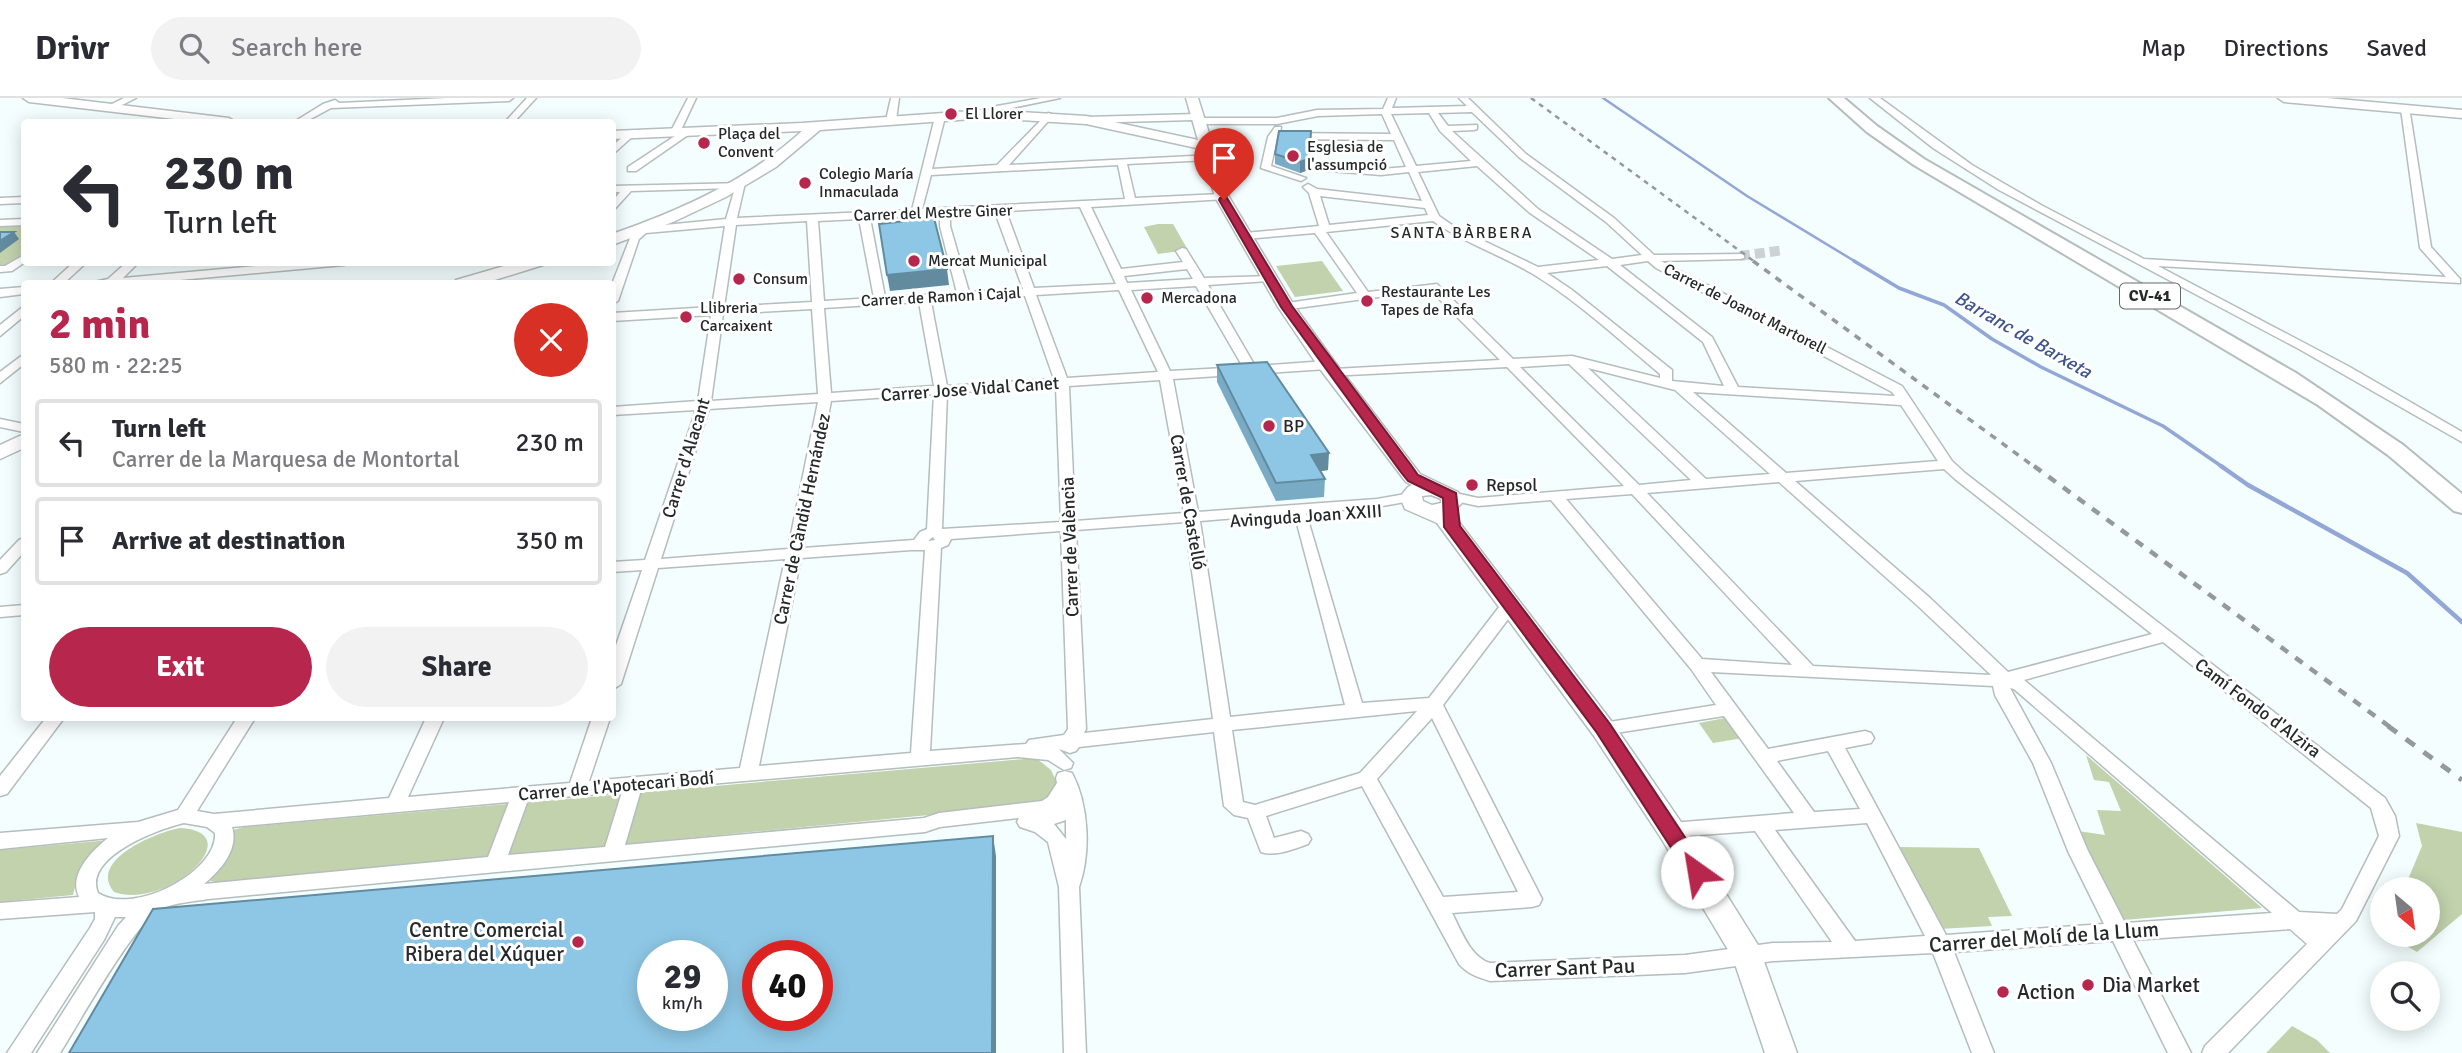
<!DOCTYPE html>
<meta charset="utf-8">
<style>
body{margin:0;font-family:Signika,sans-serif;background:#f2f2f3;color:#2b2b33;height:100vh;display:flex;flex-direction:column;font-size:26px;white-space:nowrap}
*{box-sizing:border-box;margin:0}
p{font-size:23px;color:#7c7c81}
.icon{flex:none;width:38px;height:38px;fill:none;stroke:currentColor;stroke-width:2;stroke-linecap:round;stroke-linejoin:round}
.map{position:relative;flex:1;overflow:hidden}
.sheet{position:absolute;left:21px;top:182px;width:595px;height:441px;display:flex;flex-direction:column;background:#fff;border-radius:7px;box-shadow:0 4px 18px #0003}
.sheet>*{flex:none}
.top-card{position:absolute;left:21px;top:21px;width:595px;height:147px;border-radius:7px;box-shadow:0 4px 18px #0003;background:#fff;color:#2b2b33;overflow:hidden}
.needle{width:46px;rotate:151deg}
.controls{position:absolute;left:2370px;top:779px;display:grid;gap:14px}
.controls a{display:grid;place-items:center;width:70px;height:70px;border-radius:50%;background:#fff;box-shadow:0 4px 18px #0003;font-size:35px}
.speed{position:absolute;left:637px;top:842px;display:flex;gap:14px;font-size:35px;font-weight:700;text-align:center}
.speed>*{display:grid;place-content:center;width:91px;height:91px;border-radius:50%;background:#fff;box-shadow:0 4px 18px #0003;line-height:1}
.speed small{font-size:18px;font-weight:400}
.speed .limit{border:10px solid #d22;background:#fff;color:#111}
.pin{position:absolute;display:grid;place-items:center;width:60px;height:60px;color:#fff;margin:-72px -30px;border-radius:50% 50% 50% 0;rotate:-45deg;box-shadow:0 0 7px #0007}
.pin .icon{rotate:45deg}
.me{position:absolute;width:77px;margin:-38px;rotate:328deg;stroke-linejoin:round;filter:drop-shadow(0 0 5px #0008)}
.turn{display:flex;align-items:center;gap:24px;height:147px;padding:0 28px;font-size:32px}
.turn .icon{width:91px;height:91px;stroke-width:2.5}
.turn b{display:block;font-size:49px;line-height:60px}
.round{display:grid;place-items:center;flex:none;width:74px;height:74px;border-radius:37px;background:#f2f2f3}
.head{display:flex;align-items:center;justify-content:space-between;height:119px;padding:0 28px}
h1{font-size:42px;font-weight:800;line-height:52px;color:#b7264c}
.cta{display:flex;gap:14px;margin-top:auto;padding:14px 28px}
.cta a{flex:1;height:80px;border-radius:42px;background:#b7264c;color:#fff;font-size:28px;font-weight:800;line-height:80px;text-align:center}
.cta a+a{background:#f2f2f3;color:#2b2b33}
ul{padding:0;list-style:none}
li{display:flex;align-items:center;gap:21px;height:88px;margin:0 14px 10px;padding:0 14px;border:4px solid #e1e1e2;border-radius:7px}
li div{flex:1}
li b{display:block;font-size:26px}
li em{font-style:normal}
header{display:flex;align-items:center;gap:42px;box-sizing:border-box;height:98px;padding:0 35px;background:#fff;border-bottom:2px solid #e1e1e2}
header strong{font-size:33px}
nav{display:flex;gap:38px;margin-inline-start:auto;font-size:24px}
.search{width:490px;height:63px;background:#f2f2f3;display:flex;align-items:center;gap:18px;box-sizing:border-box;padding:0 24px;border-radius:38px;color:#7c7c81;font-size:26px}
.map>svg:first-child{display:block}
.green{fill:#c1d2ad}
.lines{fill:none;stroke-linecap:round;stroke-linejoin:round}
.stream-far2{stroke:#93a7d7;stroke-width:2.5}
.stream-far1{stroke:#93a7d7;stroke-width:3.5}
.stream{stroke:#93a7d7;stroke-width:4.5}
.street-tunnel{stroke:#cbd3d3;stroke-width:10;stroke-dasharray:10 5;stroke-linecap:butt}
.street-casing{stroke:#b5bdbd;stroke-width:3}
.secondary-casing{stroke:#b5bdbd;stroke-width:3}
.primary-casing{stroke:#b5bdbd;stroke-width:4}
.street{fill:#fff;fill-rule:evenodd}
.secondary{fill:#fff;fill-rule:evenodd}
.primary{fill:#fff;fill-rule:evenodd}
.rail-far3{stroke:#939a9a;stroke-width:2.5;stroke-dasharray:5 5;stroke-linecap:butt}
.rail-far2{stroke:#939a9a;stroke-width:3.5;stroke-dasharray:7 7;stroke-linecap:butt}
.rail-far1{stroke:#939a9a;stroke-width:4.5;stroke-dasharray:9 9;stroke-linecap:butt}
.rail{stroke:#939a9a;stroke-width:5;stroke-dasharray:11 11;stroke-linecap:butt}
.wall{fill:#7aabc5}
.shaded-wall{fill:#638ba0}
.building{fill:#8ec7e5;stroke:#638ba0;stroke-width:2;fill-rule:evenodd}
.route{fill:#b7264c;stroke:#771931;stroke-width:2}
.poi-dot{fill:#b7264c;stroke:#fff;stroke-width:2.5}
.labels{text-anchor:middle;dominant-baseline:central;stroke-width:6;stroke-linejoin:round;paint-order:stroke}
.far-poi-label{font-size:16px;fill:#252929;stroke:#fff;text-anchor:start}
.far-street-label{font-size:16px;fill:#252929;stroke:#fff}
.far-neighbourhood-label{font-size:16px;letter-spacing:2px;fill:#252929;stroke:#fff}
.shield{fill:#fff;stroke:#666969;stroke-width:2}
.shield-label{font-size:16px;font-weight:bold;fill:#252929}
.street-label{font-size:18px;fill:#252929;stroke:#fff}
.poi-label{font-size:18px;fill:#252929;stroke:#fff;text-anchor:start}
.water-label{font-size:19px;font-style:italic;fill:#3e5491;stroke:#fff}
.near-poi-label{font-size:21px;fill:#252929;stroke:#fff;text-anchor:start}
.near-street-label{font-size:21px;fill:#252929;stroke:#fff}
</style>
<header>
<strong>Drivr</strong>
<div class="search"><svg class="icon" aria-label="search" viewBox="0 0 24 24"><circle cx="10" cy="10" r="6"/><path d="M15 15l6 6"/></svg>Search here</div>
<nav><a>Map</a><a>Directions</a><a>Saved</a></nav>
</header>
<div class="map">
<svg width="2462" height="955" viewBox="0 0 2462 955">
<rect width="100%" height="100%" fill="#f4fefe"/>
<g class="green">
<polygon points="24,126 24,157 9,168 0,168 0,127"/>
<polygon points="1158,126 1173,126 1188,152 1158,156 1144,129"/>
<polygon points="1322,163 1343,193 1295,199 1276,168"/>
<polygon points="1725,620 1730,622 1743,640 1713,645 1699,625"/>
<polygon points="2086,657 2262,810 2124,822 2078,733 2105,737 2097,712 2121,713 2109,684 2094,682"/>
<polygon points="1036,660 1051,672 1057,685 1044,706 220,785 210,783 231,754 233,732 244,729"/>
<polygon points="2416,725 2462,734 2462,816 2417,854 2388,837 2427,836 2427,791 2404,791 2422,748"/>
<path d="M180,730C252,734 167,813 114,794C87,762 157,734 180,730Z"/>
<path d="M110,742C94,760 78,774 73,797L0,804V752Z"/>
<polygon points="1898,749 1979,750 2012,818 1988,819 1992,828 1939,831"/>
<polygon points="2292,928 2317,942 2330,955 2266,955"/>
</g>
<g class="lines">
<polyline class="stream-far2" points="1603,0 1747,98 1856,164"/>
<polyline class="stream-far1" points="1854,163 1899,190 1944,207 1992,241 2041,269 2163,328 2224,370"/>
<polyline class="stream" points="2221,368 2248,387 2407,475 2462,524"/>
<polyline class="street-tunnel" points="1740,158 1784,152"/>
<defs>
<g id="street">
<polygon points="124,0 136,0 112,12 104,10"/>
<polygon points="447,0 513,0 509,3 331,10 305,24 294,24 323,6 335,2 339,5"/>
<polygon points="527,0 536,0 514,24 505,24"/>
<polygon points="688,0 696,0 680,34 688,33 688,37 636,73 628,73 628,69 675,38 670,35"/>
<polygon points="891,0 899,0 896,22 891,25 886,22"/>
<polygon points="1041,0 1060,0 1002,12 986,19 981,16 997,8"/>
<path d="M1388,0H1396L1392,10L1467,8L1459,0H1468L1526,56L1614,120L1654,157L1744,156V160L1740,161L1661,163L1902,288L1952,363L1965,375L2385,700L2395,718L2399,738L2356,823L2228,955H2202L2205,948L2307,846L2290,831L2133,842L2191,955H2168L2113,843L1954,854L1994,955H1972L1933,855L1773,863L1685,875L1490,883C1477,879 1468,876 1459,866L1362,688L1266,718L1274,740L1301,733L1308,736L1311,741L1308,746C1294,751 1275,759 1261,754L1248,720L1234,717L1224,708L1214,634L1079,649L1076,653L1070,655L1059,651L1073,665L1071,670L1064,672L1048,662L1018,659L641,692L625,747L924,720L939,715L1042,703L1048,699L1057,685L1056,680L1058,675L1065,673L1072,675C1089,707 1091,755 1079,789L1086,955H1064L1059,789L1048,744L1035,734L1020,729L1017,724L1019,720L940,729L925,734L208,801C193,804 174,804 160,812C134,825 79,925 60,955H37L118,828L126,819H115L104,842L31,955H7L90,830L95,821V814L0,821V805L79,799C68,776 92,753 108,740L0,751V735L138,724L178,712L237,620H255L197,713L214,716L389,700L426,620H444L408,699L570,685L592,620H610L589,683L740,670L785,461L658,470L621,586L612,592V559L642,472L612,474V464L645,462L696,312L612,317V309L698,303L711,217L612,223V215L712,209L725,128L646,135L639,141L618,203L612,206V186L634,130L726,121L735,90L631,93L612,114V104L620,94H612V88L745,85L737,120L912,112L935,19L940,16L945,19L932,71L997,67L1048,15L1051,16V20L1009,67L1213,57V61L1210,62L1127,66L1135,100L1222,96L1226,97V101L1091,109L1121,171L1183,164L1176,153L1182,150L1186,151L1204,180L1273,178L1275,180L1269,183L1208,187L1255,268L1327,263L1333,267L1327,271L1173,281L1198,414L1377,401L1411,395L1418,399L1416,402L1377,409L1306,415L1362,605L1429,600L1503,504H1515L1517,508L1515,512L1443,607L1542,801L1539,807L1532,809L1452,815C1461,832 1470,859 1490,865L1685,857L1773,845L1832,844L1755,733L1671,739L1664,737L1661,732L1664,727L1671,725L1794,715L1724,618L1603,637L1597,636L1594,631L1597,626L1603,625L1716,607L1691,571L1551,402L1478,408L1446,401L1444,398L1451,394L1478,400L1624,388L1507,269L1329,278V272L1334,271L1500,262L1430,192L1283,212V206L1287,205L1357,195L1315,135L1245,141L1240,138L1245,135L1319,128L1309,95L1303,89L1308,86L1317,91L1422,103L1409,74L1381,77L1317,72L1312,69L1317,66L1381,71L1406,69L1394,42L1277,41L1271,68L1306,80L1301,83L1261,70L1268,39L1275,29H1281L1280,35L1391,36L1382,16L1318,18L1277,26H1197L1193,22L1086,25L1081,22L1086,19L1196,16L1200,20H1277L1317,12L1383,11ZM1472,14L1520,60L1606,124L1642,157L1612,161L1538,111L1452,33L1474,32L1477,31V27L1448,28L1438,15ZM1429,15L1440,33L1471,63L1416,68L1391,16ZM1118,67L1125,101L922,111L931,77ZM1477,68L1530,115L1599,162L1538,169L1455,129L1439,118L1418,74ZM1320,98L1425,110L1428,117L1329,127ZM1080,109L1116,186L1034,190L1006,113ZM995,114L1023,191L969,194L950,128V116ZM940,117V128L957,195L885,199L870,120ZM859,121L874,200L824,203L818,123ZM807,123L812,204L724,209L736,127ZM1433,123C1464,145 1501,157 1533,176C1579,204 1619,242 1660,276V280L1572,258L1513,261L1437,186L1368,194L1326,134ZM1648,163L1656,170L1892,294L1895,298L1738,289L1712,239L1620,167ZM1607,168L1703,244L1724,288L1672,283V272L1572,192L1547,175ZM1187,171L1193,181L1127,185L1124,178ZM1196,188L1243,269L1170,273L1131,192ZM1119,192L1158,274L1067,280L1036,197ZM1025,198L1054,281L947,288L931,204ZM919,204L934,288L831,295L824,210ZM812,211L818,296L711,303L723,216ZM1569,266L1691,382L1639,387L1520,269ZM1588,270L1675,292L1770,376L1706,381ZM1160,282L1184,415L1075,423L1069,288ZM1056,288L1061,424L942,431L947,295ZM1693,294L1901,307L1938,363L1786,375ZM934,296L927,431L920,434L914,442L803,450L831,303ZM818,304L788,451L661,461L709,311ZM1944,371L1955,381L2152,536L2008,574L1930,500L1795,383ZM1779,384L1918,508L1991,577L1813,568L1647,395ZM1632,396L1792,567L1702,561L1566,401ZM1296,415L1295,418L1345,607L1230,619L1200,423ZM1185,424L1213,621L1084,635L1086,631L1076,432ZM1061,433L1068,631L1064,637L1029,642L1026,646L930,653L941,450L948,447L951,441ZM933,439L935,442L929,443V442ZM911,452H925L911,655L759,668L801,460ZM2163,544L2371,710L2379,738L2342,811L2337,816L2299,814L2024,582ZM1711,574L1993,588L1995,597L2033,665L2068,753L2104,826L1946,837L1845,650L1871,645L1874,640L1871,635L1865,633L1768,651ZM2010,590L2014,591L2272,815L2125,825L2088,753L2051,665ZM1417,613L1360,675L1255,707L1243,704L1232,632ZM1432,620L1518,794L1443,799L1377,681ZM1828,653L1860,711L1814,714L1777,663ZM622,694L605,749L508,757L528,702ZM509,704L488,759L204,786C221,772 239,751 232,729ZM1066,722V741L1054,726ZM184,725L207,729L215,735C218,774 133,818 98,795C83,759 158,731 184,725ZM1867,725L1925,838L1855,843L1775,732Z"/>
<polygon points="1870,0 1880,0 1972,67 2041,107 2144,161 2446,179 2420,150 2401,11 2409,9 2431,149 2460,181 2460,185 2158,168 2348,268 2462,334 2462,344 2299,251 1999,92 1933,50"/>
<polygon points="630,33 635,36 633,38 612,57 612,48"/>
<polygon points="24,99 24,105 0,106 0,100"/>
<polygon points="24,121 24,127 0,128 0,122"/>
<polygon points="24,157 25,164 12,173 0,174 0,168 5,168"/>
<polygon points="74,164 87,164 63,186 50,186"/>
<polygon points="127,164 139,164 123,180 299,164 349,164 344,167 136,186 85,186 108,181"/>
<polygon points="24,189 24,196 0,199 0,191"/>
<polygon points="24,208 24,218 0,238 0,227"/>
<polygon points="24,256 24,266 0,285 0,274"/>
<polygon points="0,321 24,326 24,334 0,329"/>
<polygon points="24,440 24,454 6,474 0,476 0,462 19,442"/>
<polygon points="24,507 24,517 0,519 0,509"/>
<polygon points="46,620 64,620 7,696 0,698 0,678"/>
</g>
<g id="secondary">
<polygon points="23,0 62,0 229,20 236,24 200,24 29,4"/>
<path d="M1186,0H1198L1229,99L1295,209L1334,263L1420,376L1458,394L1463,404L1452,415L1612,624L1681,724L1758,847L1797,955H1765L1733,860L1661,740L1594,638L1437,425L1405,411L1400,399L1408,389L1412,387L1406,384L1320,271L1278,209L1215,99L1201,51L1086,26L986,20L820,32L776,69L726,99L673,124L612,147V136C681,112 748,82 802,33L612,41V33L802,25L986,12L1086,18L1198,42ZM1431,397L1441,401V405L1432,407L1423,403L1422,398Z"/>
<polygon points="2278,0 2327,0 2462,12 2462,20 2284,4"/>
<polygon points="518,164 545,164 543,167 482,186 454,186 456,182"/>
<polygon points="24,336 24,350 0,361 0,347"/>
</g>
<polygon id="primary" points="1829,0 1844,0 1877,28 1924,61 2296,275 2403,347 2462,396 2462,415 2454,413 2388,357 2318,307 1914,67 1867,34"/>
</defs>
<use href="#street" class="street-casing"/>
<use href="#secondary" class="secondary-casing"/>
<use href="#primary" class="primary-casing"/>
<use href="#street" class="street"/>
<use href="#secondary" class="secondary"/>
<use href="#primary" class="primary"/>
<polyline class="rail-far3" points="1531,0 1755,164"/>
<polyline class="rail-far2" points="1753,163 2036,370"/>
<polyline class="rail-far1" points="2034,368 2390,629"/>
<polyline class="rail" points="2388,628 2462,682"/>
</g>
<g class="wall">
<polygon points="1310,52 1315,54 1315,64 1311,67 1311,71 1300,75 1275,66 1275,56"/>
<polygon points="1217,267 1328,372 1320,373 1325,381 1324,399 1276,403 1217,284"/>
</g>
<g class="shaded-wall">
<polygon points="1311,33 1309,61 1310,57 1315,54 1315,64 1311,67 1311,71 1300,75 1300,64"/>
<polygon points="14,134 19,141 0,155 0,143"/>
<polygon points="947,171 949,187 890,193 887,177"/>
<polygon points="1329,355 1328,372 1310,375 1311,357"/>
<polygon points="993,738 996,758 996,955 992,955"/>
</g>
<g class="building">
<polygon points="1279,33 1311,33 1310,51 1315,54 1310,57 1311,60 1300,64 1275,56"/>
<polygon points="934,120 947,171 887,177 879,126"/>
<polygon points="0,134 14,134 0,143"/>
<polygon points="1267,264 1329,355 1311,357 1325,381 1276,385 1217,267"/>
<path d="M993,738L992,955H69L153,811ZM653,858H712V917H653ZM758,858H817V917H758Z"/>
</g>
<polygon class="route" points="1220,100 1227,100 1292,208 1411,367 1418,377 1456,395 1460,428 1610,626 1704,768 1707,774 1704,779 1697,782 1690,779 1597,635 1444,429 1443,400 1408,383 1400,373 1281,209 1219,102"/>
<g class="poi-dot">
<circle cx="951" cy="16" r="7"/>
<circle cx="704" cy="45" r="7"/>
<circle cx="1293" cy="58" r="7"/>
<circle cx="805" cy="85" r="7"/>
<circle cx="914" cy="163" r="7"/>
<circle cx="739" cy="181" r="7"/>
<circle cx="1147" cy="200" r="7"/>
<circle cx="1367" cy="203" r="7"/>
<circle cx="686" cy="219" r="7"/>
<circle cx="1269" cy="328" r="7"/>
<circle cx="1472" cy="387" r="7"/>
<circle cx="578" cy="844" r="7"/>
<circle cx="2088" cy="887" r="7"/>
<circle cx="2003" cy="894" r="7"/>
</g>
<g class="labels">
<g class="far-poi-label">
<text x="965" y="16">El Llorer</text>
<text x="718" y="36">Plaça del<tspan x="718" dy="18">Convent</tspan></text>
<text x="1307" y="49">Esglesia de<tspan x="1307" dy="18">l'assumpció</tspan></text>
<text x="819" y="76">Colegio María<tspan x="819" dy="18">Inmaculada</tspan></text>
<text x="928" y="163">Mercat Municipal</text>
<text x="753" y="181">Consum</text>
<text x="1381" y="194">Restaurante Les<tspan x="1381" dy="18">Tapes de Rafa</tspan></text>
<text x="1161" y="200">Mercadona</text>
<text x="700" y="210">Llibreria<tspan x="700" dy="18">Carcaixent</tspan></text>
</g>
<g class="far-street-label">
<text transform="translate(933 115) rotate(-2)">Carrer del Mestre Giner</text>
<text transform="translate(941 199) rotate(-3)">Carrer de Ramon i Cajal</text>
<text transform="translate(1745 211) rotate(27)">Carrer de Joanot Martorell</text>
</g>
<g class="far-neighbourhood-label">
<text x="1462" y="135">SANTA BÀRBERA</text>
</g>
<rect class="shield" x="2120" y="185.5" width="60" height="25" rx="5"/>
<g class="shield-label">
<text x="2150" y="198">CV-41</text>
</g>
<g class="street-label">
<text transform="translate(970 291) rotate(-4)">Carrer Jose Vidal Canet</text>
<text transform="translate(686 360) rotate(-73)">Carrer d'Alacant</text>
<text transform="translate(1188 404) rotate(80)">Carrer de Castelló</text>
<text transform="translate(1306 418) rotate(-4)">Avinguda Joan XXIII</text>
<text transform="translate(802 421) rotate(-78)">Carrer de Càndid Hernández</text>
<text transform="translate(1070 449) rotate(-92)">Carrer de València</text>
<text transform="translate(2258 610) rotate(37)">Camí Fondo d'Alzira</text>
<text transform="translate(616 688) rotate(-5)">Carrer de l'Apotecari Bodí</text>
</g>
<g class="poi-label">
<text x="1283" y="328">BP</text>
<text x="1486" y="387">Repsol</text>
</g>
<g class="water-label">
<text transform="translate(2023 237) rotate(30)">Barranc de Barxeta</text>
</g>
<g class="near-poi-label">
<text x="564" y="832" text-anchor="end">Centre Comercial<tspan x="564" dy="24">Ribera del Xúquer</tspan></text>
<text x="2102" y="887">Dia Market</text>
<text x="2017" y="894">Action</text>
</g>
<g class="near-street-label">
<text transform="translate(2044 839) rotate(-4)">Carrer del Molí de la Llum</text>
<text transform="translate(1565 870) rotate(-2)">Carrer Sant Pau</text>
</g>
</g>
</svg>
<div class="controls">
<a><svg class="needle" viewBox="-14 -14 28 28"><path d="M0-13l5 13h-10z" fill="#e53935"/><path d="M0 13l5-13h-10z" fill="#7c7c81"/></svg></a>
<a><svg class="icon" aria-label="search" viewBox="0 0 24 24"><circle cx="10" cy="10" r="6"/><path d="M15 15l6 6"/></svg></a>
</div>
<div class="speed"><div>29<small>km/h</small></div><div class="limit">40</div></div>
<div class="pin" style="left:1224px;top:102px;background:#d93025"><svg class="icon" aria-label="arrive" viewBox="0 0 24 24"><path d="M6 21V4h12l-3 4 3 4H6"/></svg></div>
<svg class="me" style="left:1697px;top:774px" viewBox="-20 -20 40 40"><circle r="19" fill="#fff"/><path d="M0-13L10 11 0 6-10 11z" fill="#b7264c"/></svg>
<div class="top-card">
<div class="turn"><svg class="icon" aria-label="left" viewBox="0 0 24 24"><path d="M17 20v-9H6M10 6l-5 5 5 5"/></svg><div><b>230 m</b>Turn left</div></div>
</div>
<section class="sheet">
<div class="head"><div><h1>2 min</h1><p>580 m · 22:25</p></div><a class="round" style="background:#d93025;color:#fff"><svg class="icon" aria-label="close" viewBox="0 0 24 24"><path d="M6 6l12 12M18 6L6 18"/></svg></a></div>
<ul>
<li><svg class="icon" aria-label="left" viewBox="0 0 24 24"><path d="M17 20v-9H6M10 6l-5 5 5 5"/></svg><div><b>Turn left</b><p>Carrer de la Marquesa de Montortal</p></div><em>230 m</em></li>
<li><svg class="icon" aria-label="arrive" viewBox="0 0 24 24"><path d="M6 21V4h12l-3 4 3 4H6"/></svg><div><b>Arrive at destination</b></div><em>350 m</em></li>
</ul>
<div class="cta"><a>Exit</a><a>Share</a></div>
</section>
</div>
